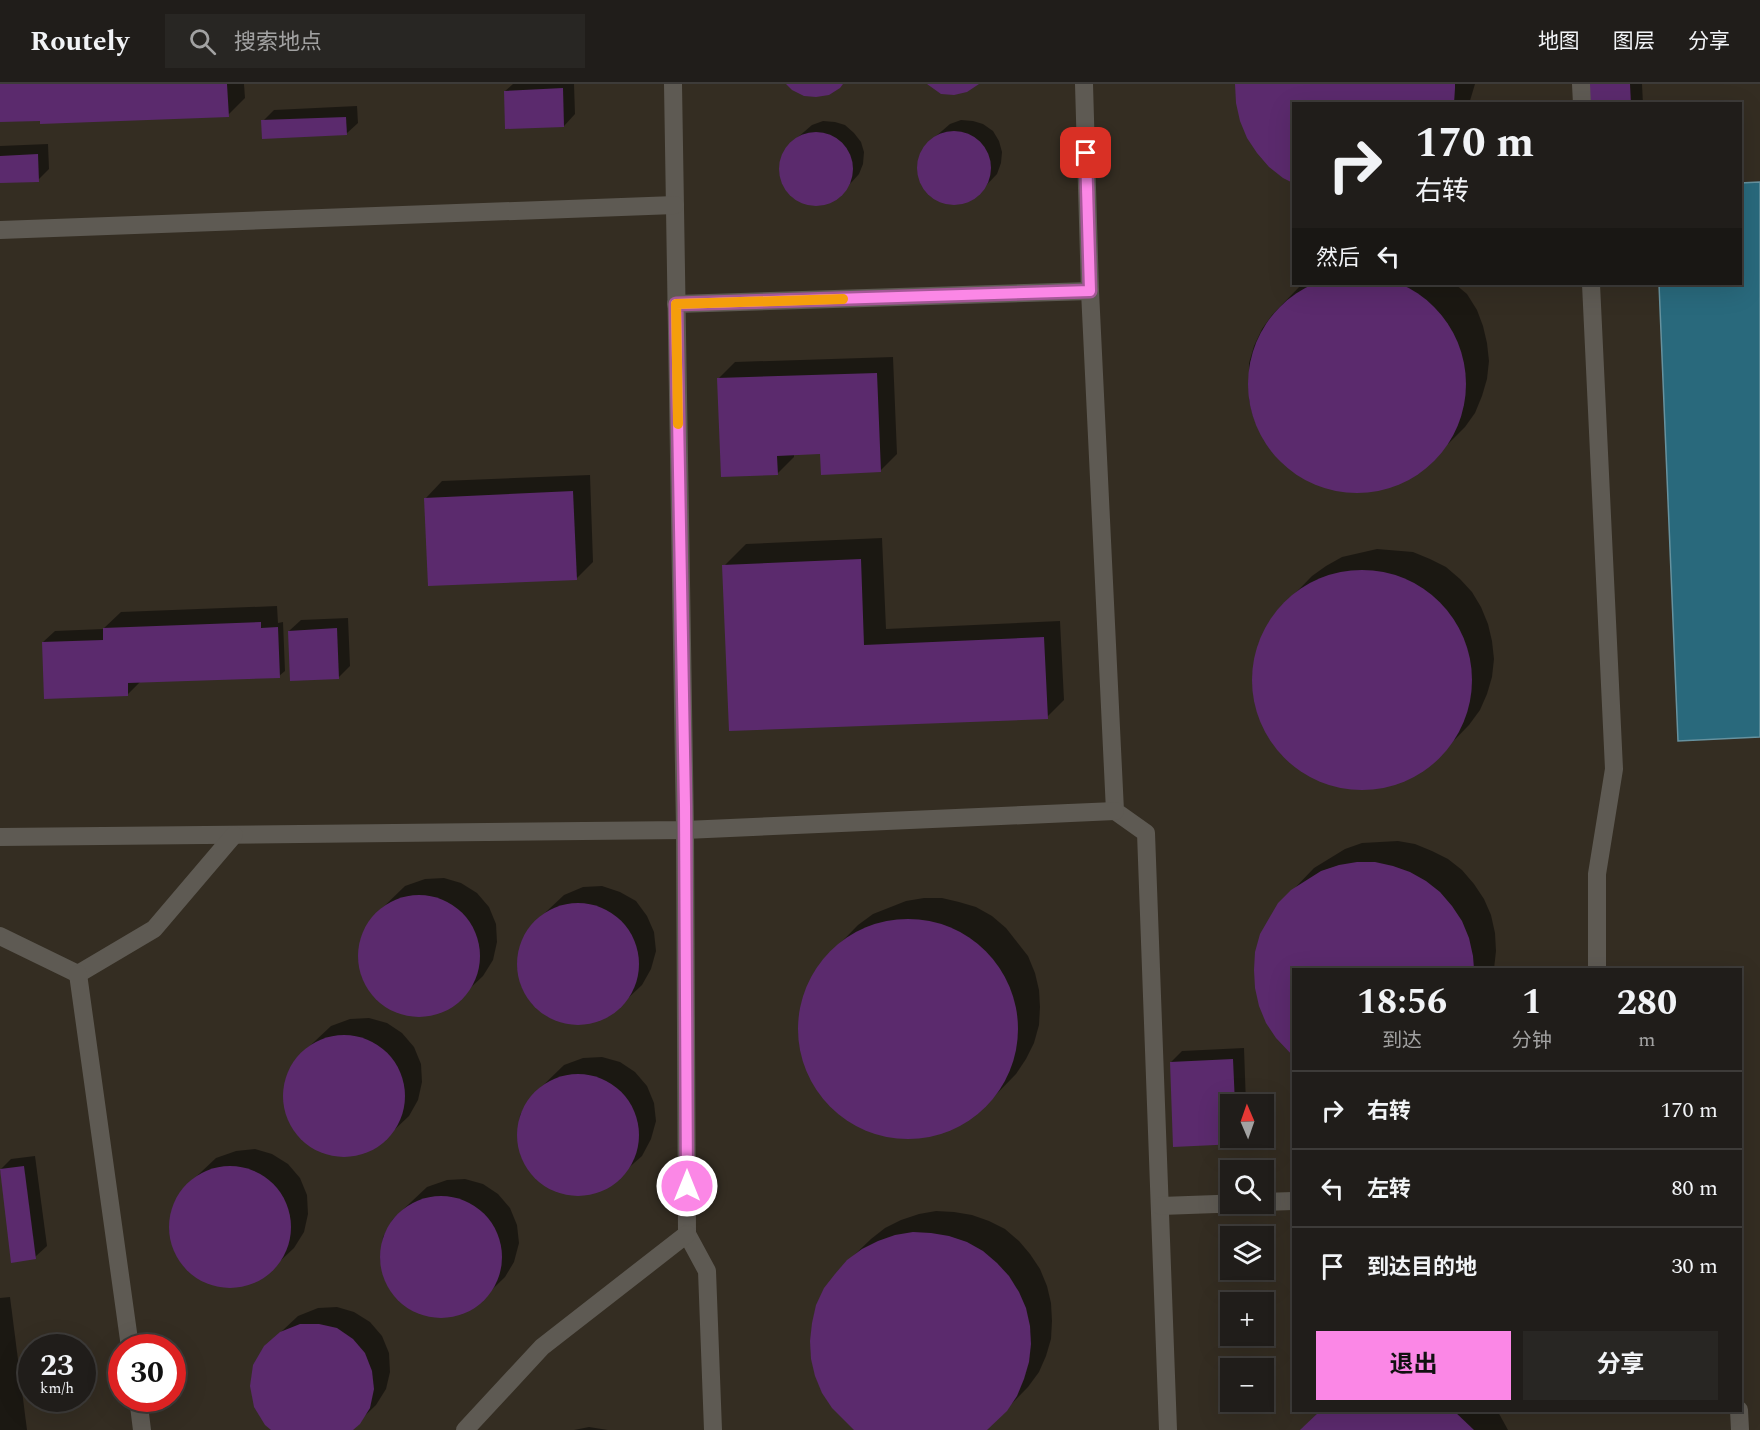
<!DOCTYPE html>
<html lang="zh">
<meta charset="utf-8">
<style>
body{margin:0;font-family:Spectral,"Noto Sans SC",serif;background:#282623;color:#f1f3f6;height:100vh;display:flex;flex-direction:column;font-size:22px;white-space:nowrap}
*{box-sizing:border-box;margin:0}
p{font-size:20px;color:#a2a2a2}
.icon{flex:none;width:33px;height:33px;fill:none;stroke:currentColor;stroke-width:2;stroke-linecap:round;stroke-linejoin:round}
.map{position:relative;flex:1;overflow:hidden}
.details{position:absolute;left:1292px;top:884px;width:450px;height:444px;display:flex;flex-direction:column;background:#201d1a;border-radius:0px;box-shadow:0 6px 24px #0002,0 0 0 2px #3d3b39}
.details>*{flex:none}
.guide{position:absolute;left:1292px;top:18px;width:450px;height:183px;border-radius:0px;box-shadow:0 6px 24px #0002,0 0 0 2px #3d3b39;background:#201d1a;color:#f1f3f6;overflow:hidden}
.needle{width:39px;rotate:358deg}
.fabs{position:absolute;left:1220px;top:1010px;display:grid;gap:12px}
.fabs a{display:grid;place-items:center;width:54px;height:54px;border-radius:0px;background:#201d1a;box-shadow:0 6px 24px #0002,0 0 0 2px #3d3b39;font-size:30px}
.speed{position:absolute;left:18px;top:1250px;display:flex;gap:12px;font-size:30px;font-weight:700;text-align:center}
.speed>*{display:grid;place-content:center;width:78px;height:78px;border-radius:50%;background:#201d1a;box-shadow:0 6px 24px #0002,0 0 0 2px #3d3b39;line-height:1}
.speed small{font-size:15px;font-weight:400}
.speed .limit{border:9px solid #d22;background:#fff;color:#111}
.pin{position:absolute;display:grid;place-items:center;width:51px;height:51px;color:#fff;margin:-26px;border-radius:12px;box-shadow:0 3px 9px #0006}
.me{position:absolute;width:66px;margin:-33px;rotate:0deg;stroke-linejoin:round;filter:drop-shadow(0 0 4px #0008)}
.turn{display:flex;align-items:center;gap:21px;height:126px;padding:0 24px;font-size:27px}
.turn .icon{width:78px;height:78px;stroke-width:2.5}
.turn b{display:block;font-size:42px;line-height:51px}
.then{display:flex;align-items:center;height:57px;padding:0 24px;background:#0003;gap:12px;font-size:22px}
.eta{display:flex;justify-content:space-evenly;align-items:center;height:102px;text-align:center}
.eta b{font-size:36px;font-weight:700;line-height:42px}
.cta{display:flex;gap:12px;margin-top:auto;padding:12px 24px}
.cta a{flex:1;height:69px;border-radius:0px;background:#fb87e6;color:#111;font-size:24px;font-weight:700;line-height:69px;text-align:center}
.cta a+a{background:#282623;color:#f1f3f6}
ul{padding:0;list-style:none}
li{display:flex;align-items:center;gap:18px;height:78px;padding:0 24px;border-top:2px solid #3d3b39}
li div{flex:1}
li b{display:block;font-size:22px}
li em{font-style:normal}
header{display:flex;align-items:center;gap:36px;box-sizing:border-box;height:84px;padding:0 30px;background:#201d1a;border-bottom:2px solid #3d3b39}
header strong{font-size:28px}
nav{display:flex;gap:33px;margin-inline-start:auto;font-size:21px}
.search{width:420px;height:54px;background:#282623;display:flex;align-items:center;gap:15px;box-sizing:border-box;padding:0 21px;border-radius:0px;color:#a2a2a2;font-size:22px}
.map>svg:first-child{display:block}
.built{fill:#342d22;fill-rule:evenodd}
.water{fill:#29697c;stroke:#66929f;stroke-width:1.5}
.shadow{fill:#0007}
.building{fill:#5b2a6d}
.lines{fill:none;stroke-linecap:round;stroke-linejoin:round}
.minor{stroke:#5e5a53;stroke-width:18}
.route-casing{stroke:#a35896;stroke-width:15}
.route{stroke:#fb87e6;stroke-width:10}
.slow{stroke:#f59e0b;stroke-width:10}
</style>
<header>
<strong>Routely</strong>
<div class="search"><svg class="icon" aria-label="search" viewBox="0 0 24 24"><circle cx="10" cy="10" r="6"/><path d="M15 15l6 6"/></svg>搜索地点</div>
<nav><a>地图</a><a>图层</a><a>分享</a></nav>
</header>
<div class="map">
<svg width="1760" height="1346" viewBox="0 0 1760 1346">
<rect width="100%" height="100%" fill="#2b2722"/>
<path class="built" d="M0,0H1760V1346H0ZM1293,20H1740V200H1293ZM1293,885H1740V1326H1293ZM1230,1020H1263V1053H1230ZM1230,1086H1263V1119H1230ZM1230,1152H1263V1185H1230ZM1230,1218H1263V1251H1230ZM32,1263H82V1314H32ZM122,1263H172V1314H122ZM1230,1284H1263V1317H1230Z"/>
<polygon class="water" points="1760,98 1760,653 1678,657 1659,200 1740,200 1740,99"/>
<g class="shadow">
<polygon points="0,0 244,0 245,14 228,31 0,37"/>
<polygon points="513,0 574,0 575,30 564,42 505,7"/>
<polygon points="1236,0 1475,0 1469,20 1293,20 1293,98"/>
<polygon points="1584,0 1642,0 1643,20 1585,20"/>
<polygon points="357,22 358,39 346,50 263,37 274,26"/>
<polygon points="961,36 973,37 983,40 993,47 999,57 1002,68 1001,79 997,90 978,110 968,117 956,120 944,118 933,113 925,104 919,93 918,81 921,69 928,59 950,40"/>
<polygon points="823,37 835,38 845,41 854,49 861,58 864,68 863,80 859,90 840,111 829,118 818,120 806,119 795,114 786,105 781,94 780,82 783,70 790,60 812,41"/>
<polygon points="48,60 49,85 38,96 0,98 0,62"/>
<polygon points="1302,200 1455,200 1467,210 1477,226 1483,242 1487,259 1489,277 1487,295 1482,312 1475,329 1465,343 1429,379 1415,390 1399,398 1382,404 1364,407 1346,406 1328,403 1312,397 1296,388 1282,377 1270,363 1260,348 1253,332 1249,315 1249,279 1254,262 1262,245 1272,231"/>
<polygon points="893,273 897,370 880,387 821,369 794,370 794,373 777,390 718,295 735,278"/>
<polygon points="590,391 593,478 577,494 426,414 442,397"/>
<polygon points="882,454 886,545 1060,537 1064,616 1047,633 869,640 724,482 746,460"/>
<polygon points="1377,465 1413,468 1430,475 1446,483 1460,495 1472,508 1481,523 1488,540 1492,557 1494,575 1492,593 1487,610 1480,626 1469,641 1434,677 1420,688 1404,696 1387,702 1369,705 1351,704 1333,701 1317,695 1301,686 1287,675 1275,661 1265,646 1258,630 1254,612 1253,594 1255,576 1259,559 1267,543 1277,528 1312,492 1326,482 1342,473"/>
<polygon points="277,522 278,539 283,538 285,587 279,592 141,597 127,611 43,558 55,547 103,545 121,528"/>
<polygon points="348,534 350,582 339,593 289,547 301,536"/>
<polygon points="1398,757 1415,760 1432,767 1448,775 1462,786 1474,800 1484,815 1491,831 1495,849 1496,867 1494,885 1293,885 1293,970 1292,807 1314,784 1345,765 1362,759"/>
<polygon points="444,794 461,799 477,809 489,823 496,840 497,858 493,876 483,892 450,923 430,931 409,931 390,924 373,911 362,893 358,873 362,852 372,834 405,802 425,795"/>
<polygon points="602,802 620,808 636,817 647,832 654,848 656,867 651,885 642,901 609,932 589,939 568,940 548,933 532,920 521,901 517,881 521,861 531,842 564,811 583,803"/>
<polygon points="924,814 942,814 959,818 976,823 992,832 1006,844 1028,872 1035,889 1039,906 1040,923 1039,941 1034,959 1026,975 1016,990 981,1026 966,1037 951,1045 934,1050 916,1053 898,1053 880,1049 863,1044 848,1035 833,1023 821,1010 812,995 805,978 800,961 799,943 801,926 806,908 813,892 823,877 858,841 873,830 906,817"/>
<polygon points="369,934 387,939 402,949 414,963 421,980 422,998 418,1016 409,1032 375,1064 356,1071 334,1071 315,1064 298,1051 288,1033 284,1013 287,992 297,974 331,942 350,935"/>
<polygon points="1244,964 1246,1020 1230,1020 1230,1053 1242,1053 1236,1059 1174,1061 1171,978 1182,967"/>
<polygon points="602,973 620,978 635,988 647,1002 654,1019 656,1037 651,1055 642,1072 608,1102 589,1110 568,1110 548,1103 532,1090 521,1072 517,1052 520,1031 531,1013 564,981 583,974"/>
<polygon points="255,1065 272,1070 288,1080 300,1094 307,1111 308,1130 304,1148 294,1164 261,1195 241,1202 220,1203 201,1196 184,1183 174,1165 169,1145 173,1124 183,1105 216,1074 236,1067"/>
<polygon points="35,1072 47,1162 35,1173 0,1086 11,1075"/>
<polygon points="465,1095 483,1100 498,1110 510,1124 517,1141 519,1159 514,1178 505,1193 472,1225 452,1232 431,1232 411,1226 395,1212 384,1194 380,1174 383,1153 393,1135 427,1103 447,1096"/>
<polygon points="936,1127 954,1128 972,1131 989,1137 1005,1145 1019,1157 1030,1170 1040,1185 1047,1202 1051,1219 1052,1237 1051,1255 1046,1272 1039,1288 1028,1303 993,1339 984,1346 857,1346 848,1177 871,1155 885,1144 901,1136 919,1130"/>
<polygon points="10,1213 27,1346 0,1346 0,1214"/>
<polygon points="337,1223 354,1228 370,1238 382,1252 389,1269 390,1288 386,1305 376,1321 350,1346 273,1346 265,1263 298,1232 318,1224"/>
<polygon points="1321,1326 1497,1326 1508,1346 1302,1346"/>
<polygon points="589,1343 608,1346 609,1346 574,1346"/>
</g>
<g class="building">
<polygon points="0,0 227,0 229,33 40,40 40,37 0,38"/>
<polygon points="786,0 843,0 840,4 829,11 816,13 804,12 792,6"/>
<polygon points="927,0 979,0 967,8 954,11 941,10"/>
<polygon points="1235,0 1455,0 1455,4 1454,20 1293,20 1293,99 1283,94 1269,83 1257,69 1247,54 1240,37 1236,19"/>
<polygon points="1583,0 1630,0 1631,20 1584,20"/>
<polygon points="563,4 564,43 505,45 504,7"/>
<polygon points="346,33 347,51 262,55 261,36"/>
<circle cx="954" cy="84" r="37"/>
<circle cx="816" cy="85" r="37"/>
<polygon points="38,70 39,98 0,99 0,72"/>
<circle cx="1357" cy="300" r="109"/>
<polygon points="877,289 881,388 821,391 820,370 777,372 778,391 721,393 717,294"/>
<polygon points="573,407 577,496 428,502 424,414"/>
<polygon points="861,475 864,561 1044,553 1048,635 729,647 722,481"/>
<circle cx="1362" cy="596" r="110"/>
<polygon points="261,538 261,544 278,543 280,594 128,599 128,612 44,615 42,558 103,556 103,544"/>
<polygon points="337,544 339,595 290,597 288,547"/>
<polygon points="1357,778 1375,778 1393,782 1410,788 1426,797 1440,808 1452,822 1462,837 1469,854 1473,872 1474,885 1293,885 1293,972 1276,954 1266,939 1259,922 1255,904 1254,886 1255,868 1260,850 1278,819 1291,806 1321,787 1339,781"/>
<circle cx="419" cy="872" r="61"/>
<circle cx="578" cy="880" r="61"/>
<circle cx="908" cy="945" r="110"/>
<circle cx="344" cy="1012" r="61"/>
<polygon points="1233,975 1235,1020 1230,1020 1230,1053 1237,1053 1237,1060 1173,1063 1170,978"/>
<circle cx="578" cy="1051" r="61"/>
<circle cx="230" cy="1143" r="61"/>
<polygon points="24,1082 36,1175 11,1179 0,1085"/>
<circle cx="441" cy="1173" r="61"/>
<polygon points="913,1148 931,1149 949,1152 967,1158 983,1167 997,1179 1009,1192 1019,1208 1026,1224 1030,1242 1031,1260 1029,1278 1024,1295 1017,1312 1007,1327 987,1346 854,1346 832,1324 822,1309 815,1292 811,1275 810,1257 812,1239 816,1221 824,1204 835,1190 847,1176 862,1165 878,1157 895,1151"/>
<polygon points="300,1240 319,1240 337,1244 353,1255 365,1269 372,1287 374,1305 370,1324 360,1340 353,1346 271,1346 265,1341 254,1323 250,1302 253,1281 264,1262 280,1248"/>
<polygon points="1321,1326 1453,1326 1474,1346 1300,1346"/>
</g>
<g class="lines">
<g class="minor">
<polyline points="673,0 685,746 687,1150 707,1187 713,1346"/>
<polyline points="1084,0 1090,207 1115,727 1146,749 1168,1346"/>
<polyline points="1581,0 1582,20"/>
<polyline points="0,146 675,121"/>
<polyline points="1591,200 1614,685 1597,790 1597,885"/>
<polyline points="676,220 1090,207"/>
<polyline points="0,753 685,746 1115,727"/>
<polyline points="0,852 78,890 154,845 234,751"/>
<polyline points="78,890 130,1263"/>
<polyline points="1263,1118 1293,1117"/>
<polyline points="1161,1122 1244,1119"/>
<polyline points="138,1314 142,1346"/>
<polyline points="1739,1326 1740,1346"/>
<polyline points="465,1346 542,1263 687,1150"/>
</g>
</g>
<g class="lines">
<defs>
<polyline id="route" points="687,1102 685,722 676,220 1090,207 1086,69"/>
</defs>
<use href="#route" class="route-casing"/>
<use href="#route" class="route"/>
<polyline class="slow" points="678,340 676,220 843,215"/>
</g>
</svg>
<div class="fabs">
<a><svg class="needle" viewBox="-14 -14 28 28"><path d="M0-13l5 13h-10z" fill="#e53935"/><path d="M0 13l5-13h-10z" fill="#a2a2a2"/></svg></a>
<a><svg class="icon" aria-label="search" viewBox="0 0 24 24"><circle cx="10" cy="10" r="6"/><path d="M15 15l6 6"/></svg></a>
<a><svg class="icon" aria-label="layers" viewBox="0 0 24 24"><path d="M12 4l9 5-9 5-9-5zM3 14l9 5 9-5"/></svg></a>
<a>+</a>
<a>−</a>
</div>
<div class="speed"><div>23<small>km/h</small></div><div class="limit">30</div></div>
<div class="pin" style="left:1086px;top:69px;background:#d93025"><svg class="icon" aria-label="arrive" viewBox="0 0 24 24"><path d="M6 21V4h12l-3 4 3 4H6"/></svg></div>
<svg class="me" style="left:687px;top:1102px" viewBox="-20 -20 40 40"><circle r="17" fill="#fb87e6" stroke="#fff" stroke-width="3"/><path d="M0-11L8 9 0 5-8 9z" fill="#fff"/></svg>
<div class="guide">
<div class="turn"><svg class="icon" aria-label="right" viewBox="0 0 24 24"><path d="M7 20v-9h11M14 6l5 5-5 5"/></svg><div><b>170 m</b>右转</div></div>
<div class="then">然后<svg class="icon" aria-label="left" viewBox="0 0 24 24"><path d="M17 20v-9H6M10 6l-5 5 5 5"/></svg></div>
</div>
<section class="details">
<div class="eta">
<div><b>18:56</b><p>到达</p></div>
<div><b>1</b><p>分钟</p></div>
<div><b>280</b><p>m</p></div>
</div>
<ul>
<li><svg class="icon" aria-label="right" viewBox="0 0 24 24"><path d="M7 20v-9h11M14 6l5 5-5 5"/></svg><div><b>右转</b></div><em>170 m</em></li>
<li><svg class="icon" aria-label="left" viewBox="0 0 24 24"><path d="M17 20v-9H6M10 6l-5 5 5 5"/></svg><div><b>左转</b></div><em>80 m</em></li>
<li><svg class="icon" aria-label="arrive" viewBox="0 0 24 24"><path d="M6 21V4h12l-3 4 3 4H6"/></svg><div><b>到达目的地</b></div><em>30 m</em></li>
</ul>
<div class="cta"><a>退出</a><a>分享</a></div>
</section>
</div>
